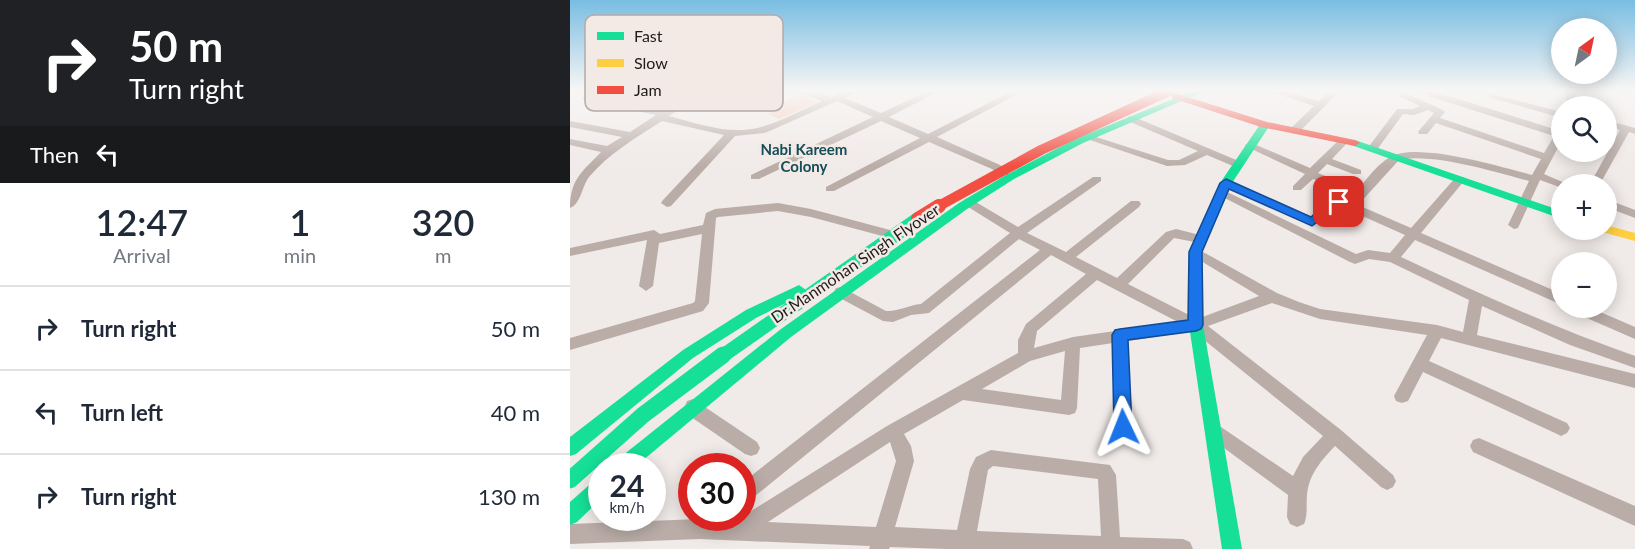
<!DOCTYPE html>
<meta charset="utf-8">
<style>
body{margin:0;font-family:Lato,sans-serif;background:#f2f2f3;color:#1f2937;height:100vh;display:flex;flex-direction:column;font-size:22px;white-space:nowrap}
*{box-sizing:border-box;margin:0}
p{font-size:20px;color:#747a83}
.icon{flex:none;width:33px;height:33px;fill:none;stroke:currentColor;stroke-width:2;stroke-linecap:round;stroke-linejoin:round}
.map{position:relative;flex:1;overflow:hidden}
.details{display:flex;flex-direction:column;background:#fff;width:570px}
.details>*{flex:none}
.banner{background:#202124;color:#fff;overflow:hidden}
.needle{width:39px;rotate:33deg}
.fabs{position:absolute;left:981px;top:18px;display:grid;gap:12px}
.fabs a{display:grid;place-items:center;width:66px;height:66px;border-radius:50%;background:#fff;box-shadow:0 3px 15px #0003;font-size:30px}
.speed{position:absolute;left:18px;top:453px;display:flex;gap:12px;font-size:30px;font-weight:700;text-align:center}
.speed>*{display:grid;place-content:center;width:78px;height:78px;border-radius:50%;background:#fff;box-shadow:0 3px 15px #0003;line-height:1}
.speed small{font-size:15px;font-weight:400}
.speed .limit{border:9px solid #d22;background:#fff;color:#111}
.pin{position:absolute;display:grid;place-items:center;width:51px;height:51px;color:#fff;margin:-26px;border-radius:12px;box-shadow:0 3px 9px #0006}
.me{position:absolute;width:66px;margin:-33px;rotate:358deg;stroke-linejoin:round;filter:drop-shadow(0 0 4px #0008)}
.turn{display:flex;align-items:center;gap:21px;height:126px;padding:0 30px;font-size:27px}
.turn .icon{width:78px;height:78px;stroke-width:2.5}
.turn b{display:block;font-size:42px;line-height:51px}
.then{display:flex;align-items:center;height:57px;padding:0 30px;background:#0003;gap:12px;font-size:22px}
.eta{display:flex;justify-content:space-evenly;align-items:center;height:102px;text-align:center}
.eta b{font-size:36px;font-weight:600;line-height:42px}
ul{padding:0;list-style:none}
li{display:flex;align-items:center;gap:18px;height:84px;padding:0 30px;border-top:2px solid #e0e1e3}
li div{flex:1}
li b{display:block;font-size:22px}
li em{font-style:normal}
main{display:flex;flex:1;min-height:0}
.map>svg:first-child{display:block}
.green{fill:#f7c8b8}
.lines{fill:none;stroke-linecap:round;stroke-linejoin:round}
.street{fill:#baada8;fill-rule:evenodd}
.fast{fill:#16e098;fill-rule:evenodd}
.slow{fill:#ffcf43;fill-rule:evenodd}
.jam{fill:#f24e42;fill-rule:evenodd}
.fast-bridge-far1{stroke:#16e098;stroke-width:14}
.fast-bridge{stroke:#16e098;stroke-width:17}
.jam-bridge-far1{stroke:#f24e42;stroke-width:10}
.jam-bridge{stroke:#f24e42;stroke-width:14}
.route{fill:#1a73e8;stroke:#114b97;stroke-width:1.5}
.labels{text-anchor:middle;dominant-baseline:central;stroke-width:5;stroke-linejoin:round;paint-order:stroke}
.far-neighbourhood-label{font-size:15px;font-weight:bold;fill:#134d58;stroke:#f3e9e5}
.street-label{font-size:16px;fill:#1e1b19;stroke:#f3e9e5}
.key{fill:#f3e9e5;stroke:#b3aba8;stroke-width:1.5}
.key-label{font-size:16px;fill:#1e1b19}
</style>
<main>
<section class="details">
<div class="banner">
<div class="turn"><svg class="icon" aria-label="right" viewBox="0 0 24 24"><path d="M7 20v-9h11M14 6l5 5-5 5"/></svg><div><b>50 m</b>Turn right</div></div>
<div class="then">Then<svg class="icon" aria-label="left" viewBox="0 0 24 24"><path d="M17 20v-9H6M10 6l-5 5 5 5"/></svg></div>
</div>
<div class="eta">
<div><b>12:47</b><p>Arrival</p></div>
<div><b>1</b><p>min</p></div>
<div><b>320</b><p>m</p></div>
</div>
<ul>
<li><svg class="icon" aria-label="right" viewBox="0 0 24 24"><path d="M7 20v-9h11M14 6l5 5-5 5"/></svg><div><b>Turn right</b></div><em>50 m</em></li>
<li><svg class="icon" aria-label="left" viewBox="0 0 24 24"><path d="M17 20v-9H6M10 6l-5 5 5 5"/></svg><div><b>Turn left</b></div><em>40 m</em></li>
<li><svg class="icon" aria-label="right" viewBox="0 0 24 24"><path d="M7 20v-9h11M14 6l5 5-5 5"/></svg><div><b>Turn right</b></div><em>130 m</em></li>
</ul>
</section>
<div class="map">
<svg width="1065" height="549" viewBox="0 0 1065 549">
<rect width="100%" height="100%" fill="#f0eae8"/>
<polygon class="green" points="231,95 248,102 209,119 198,114 211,108 207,105"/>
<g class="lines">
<g class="street">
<path d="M126,91H137L99,116C126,123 158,135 187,128C209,123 232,110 252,101L231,93L230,91H242L261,97L276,91H287L275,98L311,113L358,91H369L319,117L358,134L442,91H453L367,137L430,165L438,171V175H430L422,169L359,142L264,191H256V187L350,138L311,121L189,179H181V175L303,117L267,101L195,133L165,136L101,206L97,207L91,203L93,200L154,135L92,121C66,138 39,153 19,177C12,186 11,204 0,208C0,179 13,171 31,152L0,145V139L37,146L52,137L0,127V121L60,132L86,115L12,100V96L94,111Z"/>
<polygon points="703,91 715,91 749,101 760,91 770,91 728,133 724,134 719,131 720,129 744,106 704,93"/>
<path d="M853,91H863L987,130L992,127V140L974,174L997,184H992V188L970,180L948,228L944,229L938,225L959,181C926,172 861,152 829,160L788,205L841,228L886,177H894V181L851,233L992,294V305L845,240L831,257C908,293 985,328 1065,356V368L1000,345L912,306L907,335L1065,374V388L871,338L859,361L997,423L1000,428L997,433L991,436L985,433L853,372L838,401L832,403L826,401L824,396L857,335L750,319L702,303L638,326L771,430L823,475L826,481L823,487L817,490L811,487L765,446C751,461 739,474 737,495C736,505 738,515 734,524L727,527L720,524L717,517L718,495L639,437L636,432L639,427L645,424L651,427L723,476L733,457L753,436L623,331L558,341L562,427L559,432L553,435L547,432L544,427L543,343L510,348L507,408L505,413L499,415L393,400L334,434L341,446L344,461L325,527L387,530L400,469L406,457L421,450L540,465L546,475L550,537L613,539L620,542L623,549H376L320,547L319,549H299L300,546L130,539L0,544V524L130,519L165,521L317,426L448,353V340L456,324L516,274L481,255L179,501L172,504V483L470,250L449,239L359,313L341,315L323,322L313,321L266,296L264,292L266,288L271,287L316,311C327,312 339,305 351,304L440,233L395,205L393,202L395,199L399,198L448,227L523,177H531V181L457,233L496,252L561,201H569L571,204L569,207L506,257L547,278L596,232L606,229L634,236L636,239L634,242L630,243L604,238L558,284L627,319L689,296L621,255L620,252L621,249L626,248L707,293L729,302L750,309L867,325L893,332L899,300L820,262L799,259L785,264L780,262L645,193L651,189L655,191L786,254L798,250L820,253L835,235L770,206L742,226L650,183L656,180L660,181L741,217C753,206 762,195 779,201C791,187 804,166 820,157C846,141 932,167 962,175L971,159L866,123L857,134H849L848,132L864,113L858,110L844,115L833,114L806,151H798L797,149L827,109H843L850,106L830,97V93L833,92L873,110L875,112L870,118L974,153L984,136L858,96ZM527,280L608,322L503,337L464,348L467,331ZM495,351L491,400L412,389L460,361ZM320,442L326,461L306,527L198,522ZM423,466L528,479L531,536L407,531L418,470Z"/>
<rect x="996" y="91" width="9" height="15"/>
<polygon points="918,93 992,112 992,118 918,97"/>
<polygon points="562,116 671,162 672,164 671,166 663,166 637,155 615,165 597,166 514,138 515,136 523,136 598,160 609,160 628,151 558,121 558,117"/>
<polygon points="1036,120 1065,128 1065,134 1059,132 1030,184 1020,184 1050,130 1036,126"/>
<polygon points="774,138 779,141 762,159 791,170 791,174 783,174 757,164 748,173 777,185 779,187 773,190 743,179 731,190 723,190 723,186 735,174 675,146 676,144 684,144 740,168 770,139"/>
<polygon points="1036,199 1065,210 1065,218 1036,207"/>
<polygon points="208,203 241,209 320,230 322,233 316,237 241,217 208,211 148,217 146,218 139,303 133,311 0,350 0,338 123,303 125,301 132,234 89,243 83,286 76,291 69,286 77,240 0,256 0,248 84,230 90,234 133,225 136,213 145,209"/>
<polygon points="1001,308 1021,308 1065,327 1065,339 1003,312"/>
<polygon points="123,399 187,442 190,448 187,454 181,456 175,454 124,419 115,406 117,401"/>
<polygon points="909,438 1065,506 1065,526 903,452 900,446 903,440"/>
</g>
<g class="fast">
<polygon points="623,91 635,91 513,143 444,179 397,209 221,337 66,466 44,466 47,460 211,329 389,203 436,175 505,139"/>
<polygon points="695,122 700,125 662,183 632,252 633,325 672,549 652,549 619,325 620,252 650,183 691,123"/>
<polygon points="785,140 992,211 992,219 781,145 780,143"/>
<polygon points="229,285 236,290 234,294 186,318 123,358 6,454 0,456 0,437 113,350 176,310"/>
<polygon points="32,476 32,498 7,522 0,525 0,502 26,479"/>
</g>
<polygon class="slow" points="1036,225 1065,233 1065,241 1032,232 1030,230 1036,230"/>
<polygon class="jam" points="605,93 697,122 785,140 790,143 785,146 691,127 602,98 602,94"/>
<polyline class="fast-bridge-far1" points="151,357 348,219"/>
<polyline class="fast-bridge" points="0,480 73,415 153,355"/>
<polyline class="jam-bridge-far1" points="367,207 471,150 599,91"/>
<polyline class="jam-bridge" points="348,219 369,206"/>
</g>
<linearGradient id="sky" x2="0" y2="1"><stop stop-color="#79bde2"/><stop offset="0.54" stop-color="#f8f6f5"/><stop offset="1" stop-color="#f8f6f5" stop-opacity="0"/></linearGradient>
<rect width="1065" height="167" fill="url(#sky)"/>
<polygon class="route" points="656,179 741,217 757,202 769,198 775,202 742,226 659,189 632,252 633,325 631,329 626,331 558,340 562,427 559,432 553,434 547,432 544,427 542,335 545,330 550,329 618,320 619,252 650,183"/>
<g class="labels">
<g class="far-neighbourhood-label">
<text x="234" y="149">Nabi Kareem<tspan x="234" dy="17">Colony</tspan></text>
</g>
<g class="street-label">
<text transform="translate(285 263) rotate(-34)">Dr.Manmohan Singh Flyover</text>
</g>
</g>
<rect x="15" y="15" width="198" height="96" rx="9" class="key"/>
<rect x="27" y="32" width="27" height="8" fill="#16e098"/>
<rect x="27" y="59" width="27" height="8" fill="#ffcf43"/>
<rect x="27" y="86" width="27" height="8" fill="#f24e42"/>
<g class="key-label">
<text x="64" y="42">Fast</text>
<text x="64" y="69">Slow</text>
<text x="64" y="96">Jam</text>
</g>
</svg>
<div class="fabs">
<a><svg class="needle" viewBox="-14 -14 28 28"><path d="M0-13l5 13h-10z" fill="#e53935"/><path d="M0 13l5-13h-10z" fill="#747a83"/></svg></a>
<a><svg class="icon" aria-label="search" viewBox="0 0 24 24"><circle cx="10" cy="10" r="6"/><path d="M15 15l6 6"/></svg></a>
<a>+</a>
<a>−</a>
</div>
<div class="speed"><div>24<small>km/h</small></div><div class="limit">30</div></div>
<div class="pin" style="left:769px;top:202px;background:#d93025"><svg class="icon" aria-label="arrive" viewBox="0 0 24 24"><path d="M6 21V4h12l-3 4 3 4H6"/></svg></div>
<svg class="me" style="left:553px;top:427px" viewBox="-20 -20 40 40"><path d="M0-17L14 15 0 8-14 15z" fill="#1a73e8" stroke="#fff" stroke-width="4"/></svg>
</div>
</main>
